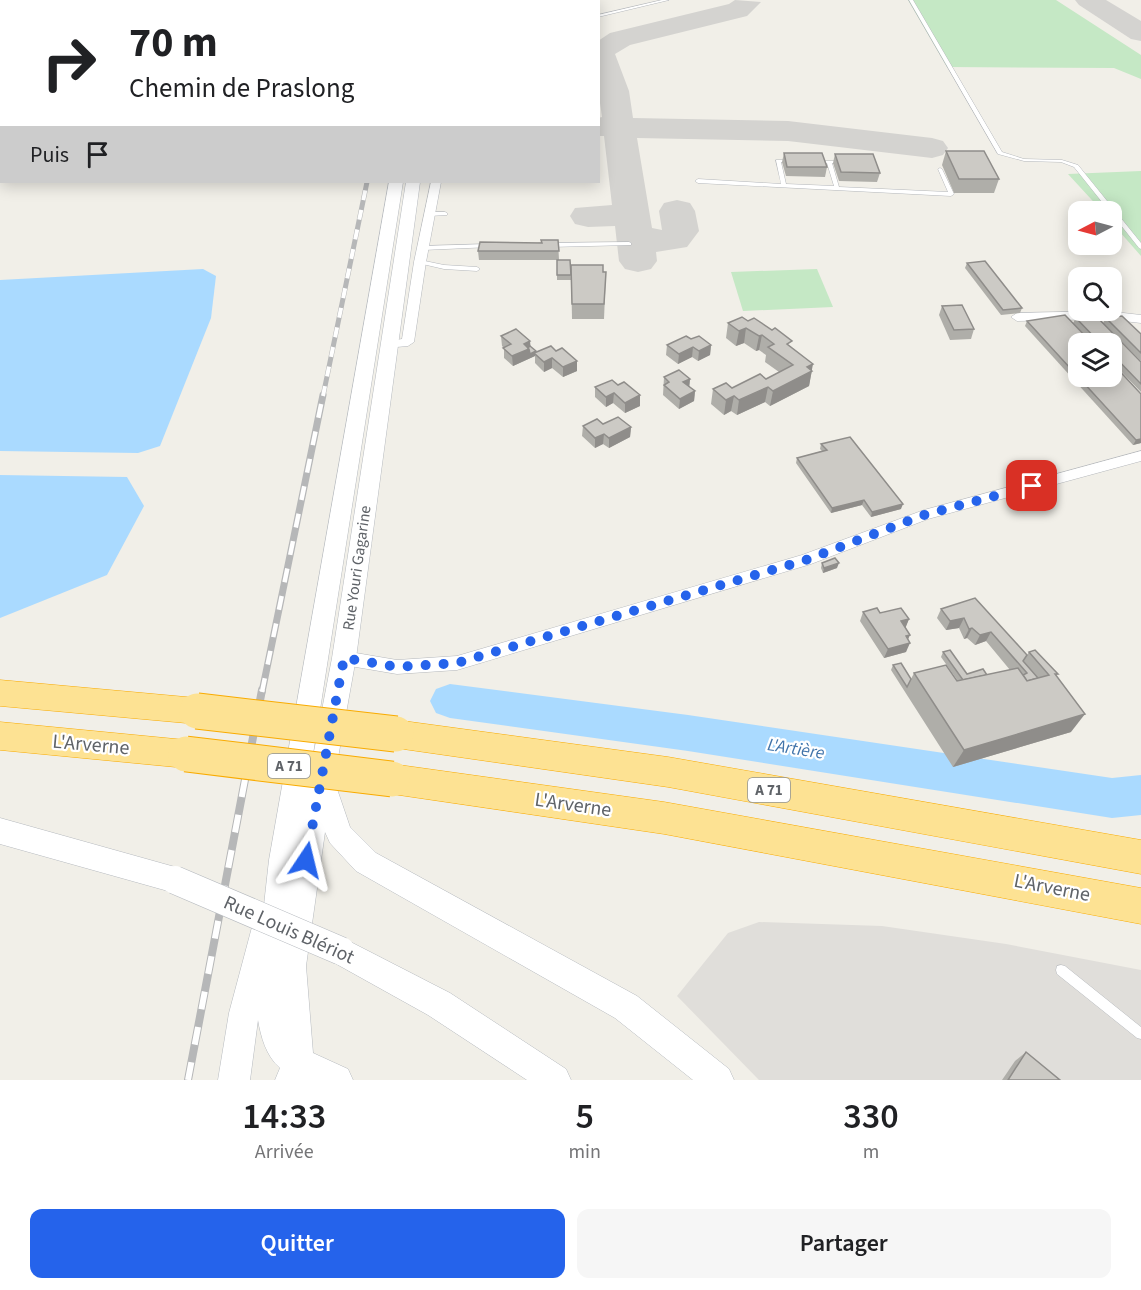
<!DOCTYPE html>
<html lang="fr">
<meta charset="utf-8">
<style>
body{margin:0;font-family:"Source Sans 3",sans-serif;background:#f6f6f6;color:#202124;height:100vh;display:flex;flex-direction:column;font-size:22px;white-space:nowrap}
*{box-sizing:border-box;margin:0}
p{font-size:20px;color:#757577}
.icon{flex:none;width:33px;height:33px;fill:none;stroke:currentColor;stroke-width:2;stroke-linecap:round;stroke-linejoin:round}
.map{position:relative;height:1080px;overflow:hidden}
.panel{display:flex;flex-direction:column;background:#fff;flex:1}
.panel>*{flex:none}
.hud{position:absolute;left:0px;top:0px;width:600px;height:183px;box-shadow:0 3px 15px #0003;background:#fff;color:#202124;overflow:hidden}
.needle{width:39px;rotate:264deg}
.controls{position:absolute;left:1068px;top:201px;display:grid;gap:12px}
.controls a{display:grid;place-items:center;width:54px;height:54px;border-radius:12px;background:#fff;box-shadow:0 3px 15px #0003;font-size:30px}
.pin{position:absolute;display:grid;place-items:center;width:51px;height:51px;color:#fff;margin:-26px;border-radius:12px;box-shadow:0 3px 9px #0006}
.me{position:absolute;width:66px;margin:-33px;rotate:10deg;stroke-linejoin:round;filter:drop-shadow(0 0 4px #0008)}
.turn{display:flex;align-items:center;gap:21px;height:126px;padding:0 30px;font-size:27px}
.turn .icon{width:78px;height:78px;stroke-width:2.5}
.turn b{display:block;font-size:42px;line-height:51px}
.then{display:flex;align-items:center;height:57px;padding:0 30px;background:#0003;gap:12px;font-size:22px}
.eta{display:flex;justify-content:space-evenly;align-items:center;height:102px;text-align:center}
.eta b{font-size:36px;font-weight:600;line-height:42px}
.cta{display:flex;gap:12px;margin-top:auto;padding:12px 30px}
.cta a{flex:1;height:69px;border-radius:12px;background:#2563eb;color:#fff;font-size:24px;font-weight:600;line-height:69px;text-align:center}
.cta a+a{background:#f6f6f6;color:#202124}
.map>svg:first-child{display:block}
.industrial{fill:#e0deda}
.green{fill:#c5e8c5}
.water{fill:#aadaff}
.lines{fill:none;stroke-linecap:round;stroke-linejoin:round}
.river{fill:#aadaff;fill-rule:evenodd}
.taxiway{fill:#d4d3d0;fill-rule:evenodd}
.lane-casing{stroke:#b5b8bc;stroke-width:1}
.street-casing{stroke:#b5b8bc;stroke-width:1}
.secondary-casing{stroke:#b6babf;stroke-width:1}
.highway-casing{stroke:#f9ab00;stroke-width:1}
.lane{fill:#fff;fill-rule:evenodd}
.street{fill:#fff;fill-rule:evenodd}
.secondary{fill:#fff;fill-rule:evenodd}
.highway{fill:#fde293;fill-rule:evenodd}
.rail-far2-casing{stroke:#b6b7b8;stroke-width:5}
.rail-far1-casing{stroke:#b6b7b8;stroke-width:7}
.rail-casing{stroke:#b6b7b8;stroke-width:8}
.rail-far2{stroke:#fff;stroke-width:4;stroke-dasharray:10;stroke-linecap:butt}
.rail-far1{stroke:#fff;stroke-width:4.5;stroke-dasharray:14;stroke-linecap:butt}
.rail{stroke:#fff;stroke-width:6;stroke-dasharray:18;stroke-linecap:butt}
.secondary-bridge-casing{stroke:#b6babf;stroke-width:29;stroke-linecap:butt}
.highway-bridge-casing{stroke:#f9ab00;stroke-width:37;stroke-linecap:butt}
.secondary-bridge{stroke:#fff;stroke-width:28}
.highway-bridge{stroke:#fde293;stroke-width:35}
.wall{fill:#afaea9}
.shaded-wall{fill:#8f8d8a}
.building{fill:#cccac5;stroke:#8f8d8a;stroke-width:1.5}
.route{stroke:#2563eb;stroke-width:10;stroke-dasharray:0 18}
.labels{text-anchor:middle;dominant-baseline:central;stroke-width:4.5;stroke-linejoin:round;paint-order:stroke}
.shield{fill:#fff;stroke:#8f9295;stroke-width:1.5}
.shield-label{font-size:15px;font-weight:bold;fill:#5f6368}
.street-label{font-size:16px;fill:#5f6368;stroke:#fff}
.water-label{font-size:18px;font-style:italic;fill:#4174aa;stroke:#fff}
.near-street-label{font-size:20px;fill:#5f6368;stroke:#fff}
</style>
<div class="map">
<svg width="1141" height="1080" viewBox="0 0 1141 1080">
<rect width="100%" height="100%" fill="#f1efe8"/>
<polygon class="industrial" points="759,922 882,926 1006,944 1141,970 1141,1080 759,1080 677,996 728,933"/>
<g class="green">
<polygon points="908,0 1056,0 1141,55 1141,79 1114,68 947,67"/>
<polygon points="1141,171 1141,256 1112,223 1112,212 1102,211 1068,174"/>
<polygon points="817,269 833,307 743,311 731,272"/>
</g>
<g class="water">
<polygon points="203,269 216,276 211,318 160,446 138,453 0,451 0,280"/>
<polygon points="0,475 127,477 144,506 107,575 0,618"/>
</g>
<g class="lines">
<polygon class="river" points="450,684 688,715 1112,778 1141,775 1141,815 1112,818 688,751 450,718 436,713 430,701 436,689"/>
<g class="taxiway">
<polygon points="735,0 761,2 747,16 630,45 615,54 629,91 633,118 788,121 932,138 943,141 948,148 943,155 932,158 788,141 637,138 652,228 662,230 659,211 664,203 677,200 690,203 695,211 699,231 687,247 656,252 657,261 651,269 638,272 625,269 619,261 615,226 588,227 575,224 570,216 575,208 612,205 604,136 598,136 598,118 602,117 598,89 598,41 610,33 729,4"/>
<polygon points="1075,0 1106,0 1141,21 1141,41 1131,39 1079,5"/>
</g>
<defs>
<g id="lane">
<polygon points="525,0 530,0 528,2 523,2"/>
<polygon points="555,0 560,0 558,2 552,2"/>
<polygon points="662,0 669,0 598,17 598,15"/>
<polygon points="909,0 913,0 1002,152 1024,159 1062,160 1078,165 1141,243 1141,249 1139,248 1112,214 1112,212 1110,212 1074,167 1061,162 1024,161 998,154"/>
<polygon points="776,160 793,160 795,161 793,162 781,162 786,184 834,186 827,163 817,163 815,162 817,161 844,161 846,162 846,163 832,163 839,187 948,192 938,169 940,168 942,169 954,194 951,196 698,183 695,181 698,179 781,184"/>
<polygon points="445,212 447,213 447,215 429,216 426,214 429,212"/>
<polygon points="629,242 631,243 631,245 549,247 546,245 549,243"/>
<polygon points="489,244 491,245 491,247 423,250 420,248 423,246"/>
<polygon points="420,260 444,265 477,267 480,269 477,271 444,269 418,263 418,261"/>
<polygon points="1061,965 1065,966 1141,1027 1141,1039 1137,1038 1057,974 1056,970 1057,966"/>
</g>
<g id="street">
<rect x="459" y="0" width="8" height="2"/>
<polygon points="431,182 441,182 426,262 414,342 408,346 385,348 385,342 402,339 414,262"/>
<polygon points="1106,311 1141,315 1141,323 1106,319 1017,321 1011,317 1017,313"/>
<polygon points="1141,451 1141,461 928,519 811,564 457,670 397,674 344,665 338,663 336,658 338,653 344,651 397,660 457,656 802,555 924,510"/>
</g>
<g id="secondary">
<polygon points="275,0 285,0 286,2 275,2"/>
<rect x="422" y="0" width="10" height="2"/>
<path d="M389,182H403L311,767L332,658L406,182H420L356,658L334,780L350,827L376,853L637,996L729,1069L734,1080H693L615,1018L356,871L330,843L325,832L306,966L313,1053L348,1069L353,1080H275L280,1068C266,1056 261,1037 258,1020L250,1080H218L229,1013L252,927L256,917L263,914L269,860Z"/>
<polygon points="0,818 175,867 185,870 189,880 185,890 175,893 0,844"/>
<polygon points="341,937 450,993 566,1069 571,1080 527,1080 428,1015 331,961 327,951 331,941"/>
</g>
<g id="highway">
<polygon points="0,680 197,698 208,701 213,711 208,721 197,724 0,706"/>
<polygon points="396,720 668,757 1141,840 1141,874 668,787 396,748 385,744 380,734 385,724"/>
<polygon points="0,722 186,740 197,744 202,754 197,764 186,768 0,750"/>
<polygon points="392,764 664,802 1141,888 1141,924 664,834 392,794 380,790 376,779 380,768"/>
</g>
</defs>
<use href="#lane" class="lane-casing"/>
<use href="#street" class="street-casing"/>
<use href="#secondary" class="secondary-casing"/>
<use href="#highway" class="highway-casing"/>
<use href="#lane" class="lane"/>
<use href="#street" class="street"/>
<use href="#secondary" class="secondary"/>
<use href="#highway" class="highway"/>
<defs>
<polyline id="rail-far2" points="323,396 367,182"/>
<polyline id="rail-far1" points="262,692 323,395"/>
<polyline id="rail" points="188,1080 262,690"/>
</defs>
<use href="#rail-far2" class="rail-far2-casing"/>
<use href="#rail-far1" class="rail-far1-casing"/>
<use href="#rail" class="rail-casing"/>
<use href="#rail-far2" class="rail-far2"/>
<use href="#rail-far1" class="rail-far1"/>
<use href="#rail" class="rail"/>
<defs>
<polyline id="secondary-bridge" points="175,880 341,951"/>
<g id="highway-bridge">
<polyline points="197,711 396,734"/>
<polyline points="186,754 392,779"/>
</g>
</defs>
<use href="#secondary-bridge" class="secondary-bridge-casing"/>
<use href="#highway-bridge" class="highway-bridge-casing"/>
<use href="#secondary-bridge" class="secondary-bridge"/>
<use href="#highway-bridge" class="highway-bridge"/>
</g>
<g class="wall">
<polygon points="946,151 999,179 994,193 954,193 942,165"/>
<polygon points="784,153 827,167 825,177 786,176 782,162"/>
<polygon points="835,154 880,173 877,182 839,181 833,163"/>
<polygon points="558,240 559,260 570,260 571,280 557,280 557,260 479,260 478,251"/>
<polygon points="967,263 1022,308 1020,313 1001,315 965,268"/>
<polygon points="571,265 606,272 604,319 572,319"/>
<polygon points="942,306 974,329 971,339 950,340 939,315"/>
<polygon points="742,317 791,347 812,370 809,386 770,406 765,402 737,415 731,411 724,415 711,404 713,389 732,388 766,379 779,372 765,362 766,355 759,350 756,351 744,343 736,346 726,338 728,323"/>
<polygon points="1076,318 1141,362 1141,392 1112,362 1112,344 1094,344 1073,323"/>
<polygon points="1106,318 1141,334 1141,361 1103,323"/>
<polygon points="1027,321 1141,443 1133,445 1025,326"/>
<polygon points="501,336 530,346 536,353 556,351 577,361 577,371 563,377 552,368 544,372 535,363 535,356 513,366 504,358 504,348 502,346"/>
<polygon points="667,345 711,345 710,355 698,361 692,357 678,364 666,355"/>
<polygon points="664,377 690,379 689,387 695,391 694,401 679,409 663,395"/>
<polygon points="612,380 640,406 625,413 613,403 606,407 595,397 595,387"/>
<polygon points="603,424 631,427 630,437 609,448 603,444 595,448 582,436 583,426"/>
<polygon points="821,444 901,509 871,517 862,505 831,513 796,463 797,458 822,451 820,449"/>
<polygon points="822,563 837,568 823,573 821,568"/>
<polygon points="975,598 1027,655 1029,652 1058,674 1056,676 1071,732 953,767 891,670 893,665 911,679 914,673 958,681 941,657 943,652 967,674 987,675 1010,670 986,641 975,645 967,638 964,639 959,628 946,630 937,618 941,609"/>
<polygon points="863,612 880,613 909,619 905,628 908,640 906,652 884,658 860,621"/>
<polygon points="1026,1052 1060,1080 1002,1080 1015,1061"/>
</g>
<g class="shaded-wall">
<polygon points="746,328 744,343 736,346 739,331"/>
<polygon points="762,335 759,350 756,351 759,336"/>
<polygon points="530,341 531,351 536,351 535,356 513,366 512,356 524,344"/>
<polygon points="711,345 710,355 698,361 699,351"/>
<polygon points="693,347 692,357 678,364 679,354"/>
<polygon points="552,358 552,368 544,372 544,362"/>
<polygon points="577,361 577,371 563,377 563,367"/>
<polygon points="813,364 809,386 770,406 773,391 807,367"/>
<polygon points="690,379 689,389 683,382"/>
<polygon points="768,387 765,402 737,415 739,400"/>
<polygon points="695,391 694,401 679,409 680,399"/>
<polygon points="614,393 613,403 606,407 606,397"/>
<polygon points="640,395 640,406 625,413 625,403"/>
<polygon points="734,396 731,411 724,415 726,400"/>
<polygon points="631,427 630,437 609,448 609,438"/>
<polygon points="604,434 603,444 595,448 595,438"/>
<polygon points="1141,439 1141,443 1133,445 1136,440"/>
<polygon points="864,500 862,505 831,513 832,508"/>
<polygon points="903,504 901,509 871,517 872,512"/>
<polygon points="839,563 837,568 823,573 824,568"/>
<polygon points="964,618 959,628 946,630 950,621"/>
<polygon points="909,619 905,629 901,621"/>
<polygon points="972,628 967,638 964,639 969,629"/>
<polygon points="991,632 986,641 975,645 980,635"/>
<polygon points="910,635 906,644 910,643 906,652 884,658 888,649 906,636"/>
<polygon points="1085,714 1071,732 953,767 964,750"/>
</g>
<g class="building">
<polygon points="946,151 984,151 999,179 959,179"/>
<polygon points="784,153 822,153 827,167 787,167"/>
<polygon points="835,154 873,154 880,173 841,172"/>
<polygon points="541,240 558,240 559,251 478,251 480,242 542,243"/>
<polygon points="557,260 570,260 571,275 557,275"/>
<polygon points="985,261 1022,308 1003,310 967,263"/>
<polygon points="571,265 603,265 603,272 606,272 604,304 572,304"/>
<polygon points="962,305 974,329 954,330 942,306"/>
<polygon points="1065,315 1093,344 1078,344 1078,376 1112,376 1112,363 1141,394 1141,439 1136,440 1027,321"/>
<polygon points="1095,315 1141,362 1141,384 1112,354 1112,344 1101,344 1076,318"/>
<polygon points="1122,316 1141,334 1141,353 1106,318"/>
<polygon points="742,317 748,321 754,318 772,330 775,328 792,341 787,344 813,364 807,367 812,371 773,391 768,387 739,400 734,396 726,400 713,389 726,383 732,388 760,374 766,379 793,365 768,347 774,344 762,335 759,336 746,328 739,331 728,323"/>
<polygon points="516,329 530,341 524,344 529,349 512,356 503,348 511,344 501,336"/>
<polygon points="686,336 691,339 699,336 711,345 699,351 693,347 679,354 667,345"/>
<polygon points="530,346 536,351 530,354 529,349 528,348"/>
<polygon points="551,346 556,351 562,348 577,361 563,367 552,358 544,362 534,353"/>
<polygon points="679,370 690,379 683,382 695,391 680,399 664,385 669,382 664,377"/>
<polygon points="612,380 618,385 624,382 640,395 625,403 614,393 606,397 595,387"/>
<polygon points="618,417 631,427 609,438 604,434 595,438 583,426 597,419 603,424"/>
<polygon points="850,437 903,504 872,512 864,500 832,508 797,458 827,450 821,444"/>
<polygon points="835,558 839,563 824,568 822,563"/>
<polygon points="975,598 1027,655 1023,661 1038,678 1027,681 1023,675 1027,673 991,632 980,635 972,628 969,629 964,618 950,621 941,609"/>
<polygon points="877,608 880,613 901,608 909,619 901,621 910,635 906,636 910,643 888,649 863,612"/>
<polygon points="950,650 967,674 983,669 987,675 963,680 943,652"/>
<polygon points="1035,650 1058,674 1055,674 1085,714 964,750 914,673 946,665 957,681 1018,668 1027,681 1049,675 1029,652"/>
<polygon points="901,663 911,679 907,687 893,665"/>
<polygon points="1026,1052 1060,1080 1008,1080"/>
</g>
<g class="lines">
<polyline class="route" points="306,860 344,658 397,667 457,663 806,560 924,515 1032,486"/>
</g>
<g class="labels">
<g class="shield">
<rect x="268" y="754" width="42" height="24" rx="4.5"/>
<rect x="748" y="778" width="42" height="24" rx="4.5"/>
</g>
<g class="shield-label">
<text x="289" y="766">A 71</text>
<text x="769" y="790">A 71</text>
</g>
<g class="street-label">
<text transform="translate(357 568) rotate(-82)">Rue Youri Gagarine</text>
</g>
<g class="water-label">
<text transform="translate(796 749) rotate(9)">L'Artière</text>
</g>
<g class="near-street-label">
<text transform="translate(91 745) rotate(5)">L'Arverne</text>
<text transform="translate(573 805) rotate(8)">L'Arverne</text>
<text transform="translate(1052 888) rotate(11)">L'Arverne</text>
<text transform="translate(289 930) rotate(24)">Rue Louis Blériot</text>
</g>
</g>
</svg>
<div class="controls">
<a><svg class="needle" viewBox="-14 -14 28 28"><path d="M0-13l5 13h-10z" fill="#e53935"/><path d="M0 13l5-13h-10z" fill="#757577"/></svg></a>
<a><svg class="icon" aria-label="search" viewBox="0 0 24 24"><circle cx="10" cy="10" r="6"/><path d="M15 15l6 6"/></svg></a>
<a><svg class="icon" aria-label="layers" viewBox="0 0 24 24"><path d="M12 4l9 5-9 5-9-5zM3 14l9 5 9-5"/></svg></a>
</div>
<div class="pin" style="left:1032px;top:486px;background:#d93025"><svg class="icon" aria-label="arrive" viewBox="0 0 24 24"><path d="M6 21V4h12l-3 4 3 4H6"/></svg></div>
<svg class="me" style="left:306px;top:860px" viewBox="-20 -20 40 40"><path d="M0-17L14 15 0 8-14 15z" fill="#2563eb" stroke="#fff" stroke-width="4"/></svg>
<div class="hud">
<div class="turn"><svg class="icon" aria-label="right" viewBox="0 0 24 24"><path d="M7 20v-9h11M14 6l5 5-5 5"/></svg><div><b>70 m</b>Chemin de Praslong</div></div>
<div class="then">Puis<svg class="icon" aria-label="arrive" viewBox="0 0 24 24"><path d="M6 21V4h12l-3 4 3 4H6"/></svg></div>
</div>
</div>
<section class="panel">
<div class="eta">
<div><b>14:33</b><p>Arrivée</p></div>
<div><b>5</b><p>min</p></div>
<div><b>330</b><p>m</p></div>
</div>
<div class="cta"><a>Quitter</a><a>Partager</a></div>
</section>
